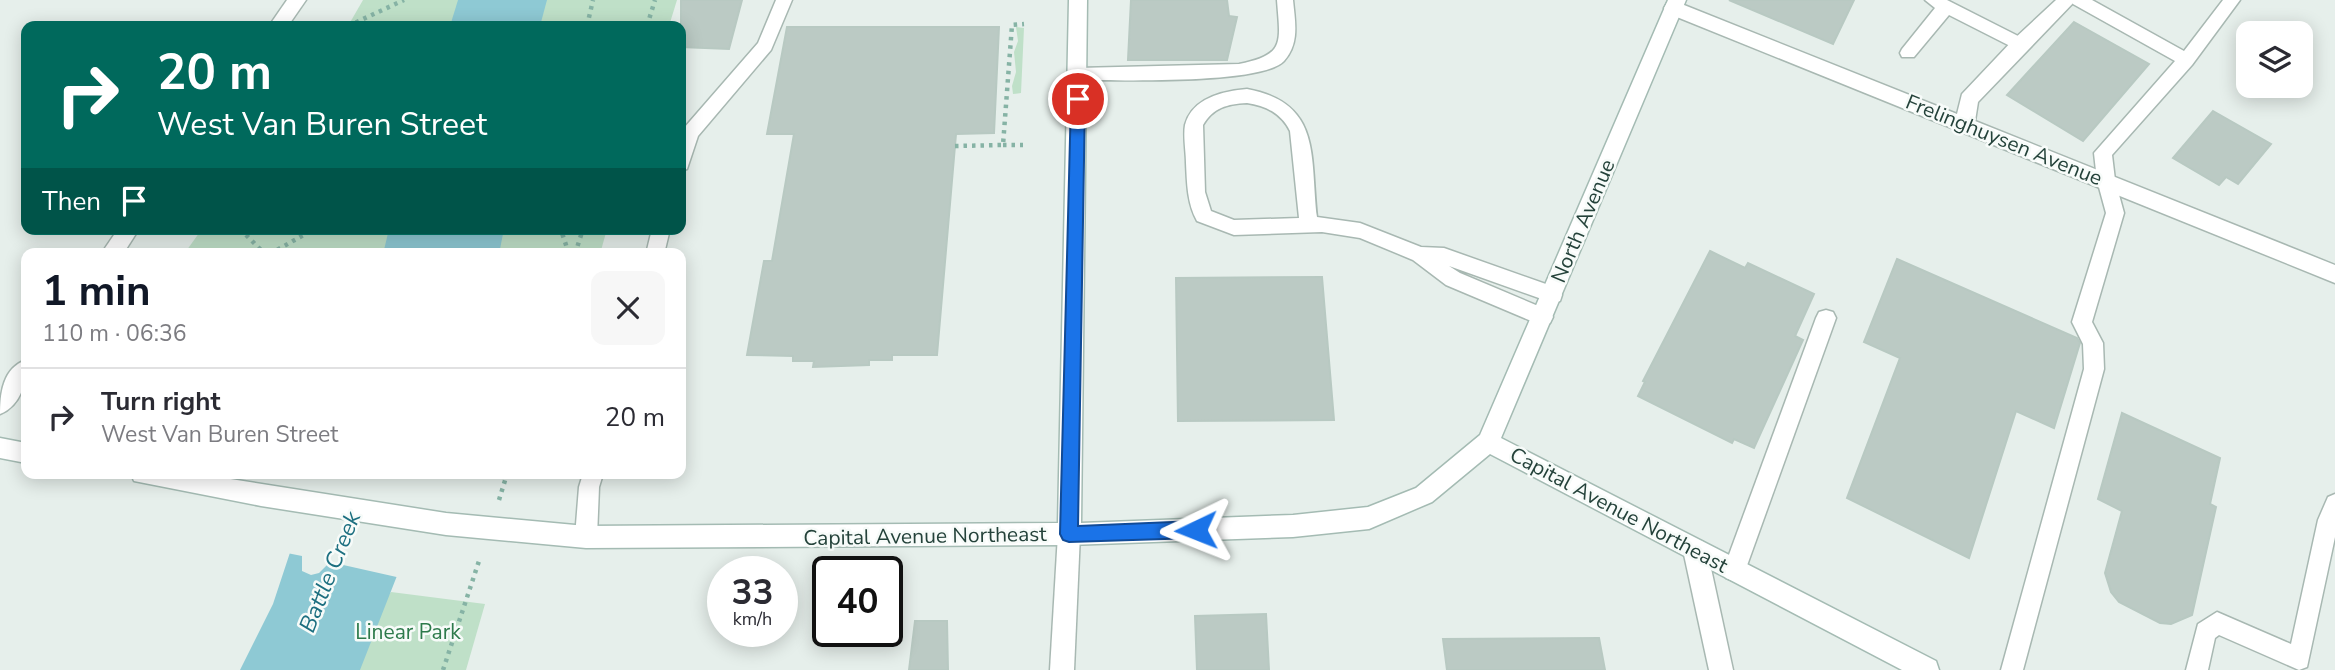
<!DOCTYPE html>
<meta charset="utf-8">
<style>
body{margin:0;font-family:"Nunito Sans",sans-serif;background:#f7f7f7;color:#2b2b33;height:100vh;display:flex;flex-direction:column;font-size:26px;white-space:nowrap}
*{box-sizing:border-box;margin:0}
p{font-size:23px;color:#7c7c81}
.icon{flex:none;width:38px;height:38px;fill:none;stroke:currentColor;stroke-width:2;stroke-linecap:round;stroke-linejoin:round}
.map{position:relative;flex:1;overflow:hidden}
.drawer{position:absolute;left:21px;top:248px;width:665px;height:231px;display:flex;flex-direction:column;background:#fff;border-radius:14px;box-shadow:0 4px 18px #0003}
.drawer>*{flex:none}
.hud{position:absolute;left:21px;top:21px;width:665px;height:214px;border-radius:14px;box-shadow:0 4px 18px #0003;background:#00695c;color:#fff;overflow:hidden}
.controls{position:absolute;left:2236px;top:21px;display:grid;gap:14px}
.controls a{display:grid;place-items:center;width:77px;height:77px;border-radius:14px;background:#fff;box-shadow:0 4px 18px #0003;font-size:35px}
.speed{position:absolute;left:707px;top:556px;display:flex;gap:14px;font-size:35px;font-weight:700;text-align:center}
.speed>*{display:grid;place-content:center;width:91px;height:91px;border-radius:50%;background:#fff;box-shadow:0 4px 18px #0003;line-height:1}
.speed small{font-size:18px;font-weight:400}
.speed .limit{border:4px solid #111;border-radius:10px;background:#fff;color:#111}
.pin{position:absolute;display:grid;place-items:center;width:60px;height:60px;color:#fff;margin:-30px;border:4px solid #fff;border-radius:50%;box-shadow:0 2px 7px #0007}
.me{position:absolute;width:77px;margin:-38px;rotate:268deg;stroke-linejoin:round;filter:drop-shadow(0 0 5px #0008)}
.turn{display:flex;align-items:center;gap:24px;height:147px;padding:0 21px;font-size:32px}
.turn .icon{width:91px;height:91px;stroke-width:2.5}
.turn b{display:block;font-size:49px;line-height:60px}
.then{display:flex;align-items:center;height:66px;padding:0 21px;background:#0003;gap:14px;font-size:26px}
.round{display:grid;place-items:center;flex:none;width:74px;height:74px;border-radius:14px;background:#f7f7f7}
.headline{display:flex;align-items:center;justify-content:space-between;height:119px;padding:0 21px}
h1{font-size:42px;font-weight:700;line-height:52px;color:#111827}
ul{padding:0;list-style:none}
li{display:flex;align-items:center;gap:21px;height:98px;padding:0 21px;border-top:2px solid #e1e1e2}
li div{flex:1}
li b{display:block;font-size:26px}
li em{font-style:normal}
.map>svg:first-child{display:block}
.green{fill:#bfe0c8}
.water{fill:#8ec9d4}
.pier{fill:#e6efeb}
.building{fill:#bbcac4;stroke:#b8c9c2;stroke-width:2}
.lines{fill:none;stroke-linecap:round;stroke-linejoin:round}
.lane-casing{stroke:#a8b8b2;stroke-width:3}
.street-casing{stroke:#a8b8b2;stroke-width:3}
.secondary-casing{stroke:#a4bbb3;stroke-width:3}
.path{stroke:#86b3a5;stroke-width:4.5;stroke-dasharray:3.5 5;stroke-linecap:butt}
.lane{fill:#fff;fill-rule:evenodd}
.street{fill:#fff;fill-rule:evenodd}
.secondary{fill:#fff;fill-rule:evenodd}
.route{fill:#1a73e8;stroke:#114b97;stroke-width:2}
.labels{text-anchor:middle;dominant-baseline:central;stroke-width:5;stroke-linejoin:round;paint-order:stroke}
.street-label{font-size:21px;fill:#24423a;stroke:#f7fbf9}
.park-label{font-size:21px;fill:#2d7a4b;stroke:#f7fbf9}
.water-label{font-size:23px;font-style:italic;fill:#1c6f80;stroke:#f7fbf9}
</style>
<div class="map">
<svg width="2335" height="670" viewBox="0 0 2335 670">
<rect width="100%" height="100%" fill="#e6efeb"/>
<g class="green">
<polygon points="363,0 677,0 669,26 348,26"/>
<polygon points="1016,27 1024,28 1021,93 1013,94 1012,86 1016,72 1014,52 1018,41"/>
<polygon points="202,229 607,229 600,254 184,254"/>
<polygon points="391,592 485,604 466,670 334,670"/>
</g>
<g class="water">
<polygon points="458,0 547,0 540,26 450,26"/>
<polygon points="389,229 504,229 499,254 383,254"/>
<polygon points="316,474 437,474 360,670 240,670 273,604"/>
</g>
<polygon class="pier" points="313,474 440,474 401,578 330,562 319,573 311,575 302,571 302,556 287,553"/>
<g class="building">
<polygon points="681,0 742,0 729,49 681,47"/>
<polygon points="1131,0 1227,0 1229,16 1237,17 1227,60 1128,60"/>
<polygon points="1729,0 1854,0 1833,44"/>
<polygon points="2074,22 2149,64 2083,141 2007,95"/>
<polygon points="787,27 999,27 994,133 956,134 937,355 892,355 892,360 869,360 869,365 813,367 814,361 793,361 793,356 747,355 764,261 772,261 794,134 767,134"/>
<polygon points="2213,111 2271,144 2238,184 2226,177 2219,185 2173,158"/>
<polygon points="1710,251 1745,268 1748,263 1814,294 1795,336 1803,340 1754,448 1734,439 1732,443 1638,396 1645,382 1643,381"/>
<polygon points="1897,259 2077,338 2080,343 2054,428 2016,411 1969,558 1847,498 1900,358 1864,342"/>
<polygon points="1322,277 1334,420 1178,421 1176,278"/>
<polygon points="2122,413 2220,458 2210,504 2216,507 2192,615 2171,624 2160,623 2119,602 2111,592 2105,573 2122,511 2098,499"/>
<polygon points="1266,614 1269,670 1197,670 1195,616"/>
<polygon points="915,621 947,621 948,670 909,670"/>
<polygon points="1599,638 1605,670 1447,670 1443,639"/>
</g>
<g class="lines">
<defs>
<g id="lane">
<polygon points="776,0 792,0 771,50 698,136 687,169 681,171 681,135 684,128 758,43"/>
<path d="M1277,0H1293C1295,22 1300,43 1284,61C1262,85 1116,80 1078,80L1072,79L1070,74L1072,69L1078,68L1239,64C1286,55 1280,42 1277,0Z"/>
<polygon points="1925,0 1947,0 2026,40 2028,44 2020,50 2014,48 1949,15 1914,57 1902,57 1900,53 1902,49 1935,8"/>
<polygon points="2071,0 2092,0 2184,51 2223,0 2240,0 2192,65 2112,155 2115,180 2124,213 2092,322 2103,343 2104,369 2023,670 2001,670 2084,369 2083,344 2072,322 2106,213 2097,180 2094,153 2175,61 2073,4"/>
<path d="M1247,89C1322,103 1310,156 1317,217L1360,223L1421,247L1444,248L1560,289L1562,295L1560,301L1553,303L1449,266L1460,273L1550,311L1553,317L1550,323L1543,325L1536,323L1446,285L1413,260L1360,238L1322,232L1234,235L1197,221C1187,203 1187,183 1186,163C1186,152 1183,136 1185,125C1192,98 1223,91 1247,89ZM1247,103C1266,106 1281,113 1290,131L1299,218L1234,220L1211,211L1205,192L1203,125C1213,108 1227,104 1247,103Z"/>
<polygon points="652,229 670,229 664,254 646,254"/>
<polygon points="1826,310 1833,312 1836,318 1745,571 1742,578 1734,581 1726,578 1723,571 1816,318 1819,312"/>
<polygon points="583,474 603,474 599,487 597,537 593,544 586,547 579,544 575,537 579,487"/>
<polygon points="2335,494 2335,537 2307,667 2299,670 2219,635 2215,638 2208,670 2186,670 2198,624 2217,612 2291,644 2318,520 2328,497"/>
</g>
<g id="street">
<polygon points="287,0 306,0 288,26 269,26"/>
<polygon points="2056,0 2076,0 1978,102 1975,121 2335,265 2335,283 1667,13 1664,8 1667,3 1679,3 1957,114 1962,94 2014,39"/>
<polygon points="118,229 139,229 123,254 101,254"/>
<path d="M26,360C27,380 22,405 0,414C0,393 3,368 26,360Z"/>
<polygon points="1069,523 1077,526 1080,534 1074,670 1050,670 1058,534 1061,526"/>
<polygon points="1695,539 1703,542 1707,550 1733,670 1709,670 1683,550 1687,542"/>
</g>
<g id="secondary">
<polygon points="1069,0 1087,0 1081,523 1293,515 1368,507 1416,488 1480,435 1668,0 1686,0 1501,438 1936,661 1939,670 1902,670 1490,454 1432,502 1369,529 1293,537 1069,545 586,548 446,535 261,506 134,481 131,474 199,474 446,513 586,526 1058,523"/>
<polygon points="0,438 26,443 26,463 0,458"/>
</g>
</defs>
<use href="#lane" class="lane-casing"/>
<use href="#street" class="street-casing"/>
<use href="#secondary" class="secondary-casing"/>
<g class="path">
<polyline points="348,26 404,0"/>
<polyline points="587,26 593,0"/>
<polyline points="647,26 655,0"/>
<polyline points="1003,145 1023,145"/>
<polyline points="955,146 1003,145 1012,25 1024,24"/>
<polyline points="240,229 265,254"/>
<polyline points="556,229 562,233 569,254"/>
<polyline points="270,254 314,229"/>
<polyline points="575,254 583,229"/>
<polyline points="499,500 507,474"/>
<polyline points="443,670 480,558"/>
</g>
<use href="#lane" class="lane"/>
<use href="#street" class="street"/>
<use href="#secondary" class="secondary"/>
</g>
<polygon class="route" points="1078,94 1085,99 1078,526 1196,521 1202,524 1204,530 1202,535 1196,538 1069,542 1063,540 1060,534 1071,99"/>
<g class="labels">
<g class="street-label">
<text transform="translate(2004 140) rotate(22)">Frelinghuysen Avenue</text>
<text transform="translate(1583 221) rotate(-67)">North Avenue</text>
<text transform="translate(1619 510) rotate(28)">Capital Avenue Northeast</text>
<text transform="translate(925 536) rotate(-1)">Capital Avenue Northeast</text>
</g>
<g class="park-label">
<text x="408" y="632">Linear Park</text>
</g>
<g class="water-label">
<text transform="translate(330 572) rotate(-68)">Battle Creek</text>
</g>
</g>
</svg>
<div class="controls">
<a><svg class="icon" aria-label="layers" viewBox="0 0 24 24"><path d="M12 4l9 5-9 5-9-5zM3 14l9 5 9-5"/></svg></a>
</div>
<div class="speed"><div>33<small>km/h</small></div><div class="limit">40</div></div>
<div class="pin" style="left:1078px;top:99px;background:#d93025"><svg class="icon" aria-label="arrive" viewBox="0 0 24 24"><path d="M6 21V4h12l-3 4 3 4H6"/></svg></div>
<svg class="me" style="left:1196px;top:530px" viewBox="-20 -20 40 40"><path d="M0-17L14 15 0 8-14 15z" fill="#1a73e8" stroke="#fff" stroke-width="4"/></svg>
<div class="hud">
<div class="turn"><svg class="icon" aria-label="right" viewBox="0 0 24 24"><path d="M7 20v-9h11M14 6l5 5-5 5"/></svg><div><b>20 m</b>West Van Buren Street</div></div>
<div class="then">Then<svg class="icon" aria-label="arrive" viewBox="0 0 24 24"><path d="M6 21V4h12l-3 4 3 4H6"/></svg></div>
</div>
<section class="drawer">
<div class="headline"><div><h1>1 min</h1><p>110 m · 06:36</p></div><a class="round"><svg class="icon" aria-label="close" viewBox="0 0 24 24"><path d="M6 6l12 12M18 6L6 18"/></svg></a></div>
<ul>
<li><svg class="icon" aria-label="right" viewBox="0 0 24 24"><path d="M7 20v-9h11M14 6l5 5-5 5"/></svg><div><b>Turn right</b><p>West Van Buren Street</p></div><em>20 m</em></li>
</ul>
</section>
</div>
